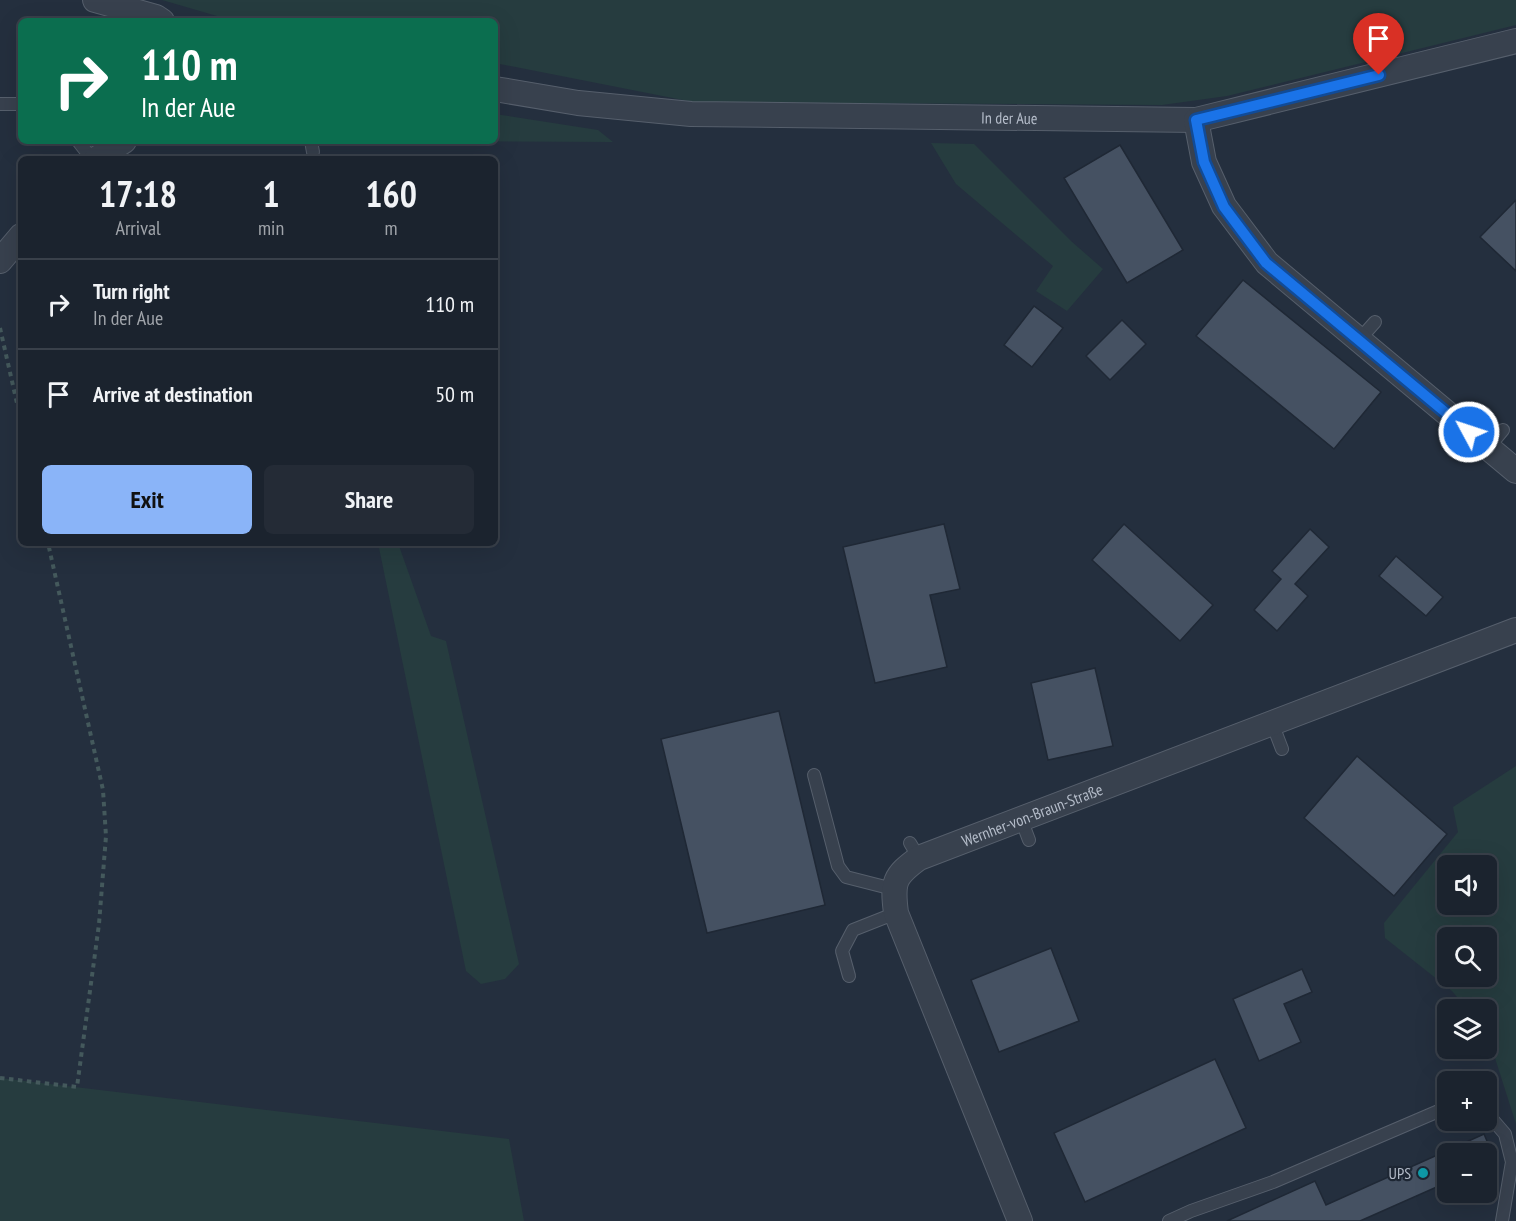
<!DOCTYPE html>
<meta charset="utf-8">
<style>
body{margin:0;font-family:"PT Sans Narrow",sans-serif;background:#242b36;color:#f1f3f6;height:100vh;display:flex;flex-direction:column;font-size:22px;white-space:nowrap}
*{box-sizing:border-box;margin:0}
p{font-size:20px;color:#a0a4aa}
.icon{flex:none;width:33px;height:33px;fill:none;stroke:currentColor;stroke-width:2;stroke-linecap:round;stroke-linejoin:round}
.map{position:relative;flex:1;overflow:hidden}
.details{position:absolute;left:18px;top:156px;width:480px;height:390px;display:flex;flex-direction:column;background:#1b232e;border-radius:9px;box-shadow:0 6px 24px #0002,0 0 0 2px #39404a}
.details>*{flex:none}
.top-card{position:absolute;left:18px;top:18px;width:480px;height:126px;border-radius:9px;box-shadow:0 6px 24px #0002,0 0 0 2px #39404a;background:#0b6e4f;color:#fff;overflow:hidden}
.controls{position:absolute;left:1437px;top:855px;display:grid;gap:12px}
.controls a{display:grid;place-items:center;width:60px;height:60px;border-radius:9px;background:#1b232e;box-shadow:0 6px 24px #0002,0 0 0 2px #39404a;font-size:30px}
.pin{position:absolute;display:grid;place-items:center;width:51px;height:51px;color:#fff;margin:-62px -26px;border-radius:50% 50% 50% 0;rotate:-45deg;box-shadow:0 0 6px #0007}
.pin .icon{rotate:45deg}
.me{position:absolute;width:66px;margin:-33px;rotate:310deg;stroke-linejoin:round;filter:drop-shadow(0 0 4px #0008)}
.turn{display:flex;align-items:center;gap:21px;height:126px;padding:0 24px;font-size:27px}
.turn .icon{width:78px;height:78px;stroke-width:2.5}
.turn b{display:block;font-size:42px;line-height:51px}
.eta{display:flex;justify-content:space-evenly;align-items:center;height:102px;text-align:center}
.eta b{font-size:36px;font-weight:800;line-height:42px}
.cta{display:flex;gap:12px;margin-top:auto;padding:12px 24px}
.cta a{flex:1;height:69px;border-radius:9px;background:#8ab4f8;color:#111;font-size:24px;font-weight:800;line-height:69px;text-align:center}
.cta a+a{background:#242b36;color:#f1f3f6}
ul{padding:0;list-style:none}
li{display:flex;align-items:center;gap:18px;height:90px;padding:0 24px;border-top:2px solid #39404a}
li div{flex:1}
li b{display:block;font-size:22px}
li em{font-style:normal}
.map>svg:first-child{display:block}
.green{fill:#263c3f;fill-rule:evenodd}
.building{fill:#455162;stroke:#1f2835;stroke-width:1.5}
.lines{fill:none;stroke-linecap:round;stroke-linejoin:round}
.lane-casing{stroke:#565f6c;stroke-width:14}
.street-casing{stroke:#565f6c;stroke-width:26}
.path{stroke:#44595c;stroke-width:4;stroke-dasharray:4.5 4.5;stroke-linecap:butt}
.lane{stroke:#38414e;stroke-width:12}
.street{stroke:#38414e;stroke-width:24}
.route-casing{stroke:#114b97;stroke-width:15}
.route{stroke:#1a73e8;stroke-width:10}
.culture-dot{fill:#0f9aa8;stroke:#1d2633;stroke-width:2}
.labels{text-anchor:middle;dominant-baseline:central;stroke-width:4.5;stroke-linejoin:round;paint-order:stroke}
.street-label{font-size:16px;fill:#b4bcc9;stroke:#1d2633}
.poi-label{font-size:16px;fill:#b4bcc9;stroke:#1d2633;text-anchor:end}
</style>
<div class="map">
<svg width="1516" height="1221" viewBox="0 0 1516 1221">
<rect width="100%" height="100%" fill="#242f3e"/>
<g class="green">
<polygon points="162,0 1516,0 1516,25 1227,96 1162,105 693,102 495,63 495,21 243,21 217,16"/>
<polygon points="495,114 598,130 613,142 381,141 495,141"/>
<polygon points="931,143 974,144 1071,241 1103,269 1067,311 1036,291 1053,266 956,184"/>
<polygon points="378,543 398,543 431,636 446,641 519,964 505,979 481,984 466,971"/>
<path d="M1516,766V1124L1487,1033L1486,1010L1467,1009L1452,991L1385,938L1384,923L1458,832L1453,807ZM1448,866H1486V904H1448ZM1448,938H1486V976H1448Z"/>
<polygon points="0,1078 509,1139 524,1221 0,1221"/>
</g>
<g class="building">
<polygon points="1120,145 1183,250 1127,283 1064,178"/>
<polygon points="1516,200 1516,271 1480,237"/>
<polygon points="1243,280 1381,392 1334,449 1196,336"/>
<polygon points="1034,306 1063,328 1032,367 1004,345"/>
<polygon points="1122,320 1146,344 1110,380 1086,356"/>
<polygon points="944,524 960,589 930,595 947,667 875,683 843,547"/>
<polygon points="1124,524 1213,605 1180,641 1092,560"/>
<polygon points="1310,529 1329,547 1295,584 1308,596 1277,631 1254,610 1281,579 1272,571"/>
<polygon points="1396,556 1443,597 1426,616 1379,576"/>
<polygon points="1095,668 1113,746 1048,760 1031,683"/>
<polygon points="779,711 825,905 707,933 661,739"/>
<polygon points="1357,756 1447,834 1394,896 1304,818"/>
<polygon points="1051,948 1079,1021 999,1052 971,980"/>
<polygon points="1302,969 1312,992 1284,1004 1301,1042 1259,1061 1233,999"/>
<polygon points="1215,1059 1246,1128 1085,1202 1054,1133"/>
<polygon points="1484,1134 1495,1160 1486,1164 1486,1154 1448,1154 1448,1182 1360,1221 1227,1221 1315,1181 1326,1205"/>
</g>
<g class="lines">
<defs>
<g id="lane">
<polyline points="0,104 21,104"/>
<polyline points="78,141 92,159"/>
<polyline points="311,141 313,152"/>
<polyline points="1359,340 1375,322"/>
<polyline points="1488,448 1503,430"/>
<polyline points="1272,723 1282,749"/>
<polyline points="814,775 838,866 846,877 893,889"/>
<polyline points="1021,819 1029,840"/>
<polyline points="910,843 919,858"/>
<polyline points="849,976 842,951 853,930 896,913"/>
<polyline points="1486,1112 1505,1134 1512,1162 1502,1221"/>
<polyline points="1169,1221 1191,1211 1273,1182 1448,1107"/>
</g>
<g id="street">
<polyline points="95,0 156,17 162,21"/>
<path id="s1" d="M495,89L578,103L691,114L1196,120L1516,41"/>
<polyline points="1196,120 1204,162 1224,206 1267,263 1516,471"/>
<polyline points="96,159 124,141"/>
<polyline points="0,261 21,236"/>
<path id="s2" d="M1020,1221L896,913C892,882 894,876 919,858L1516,630"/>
</g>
</defs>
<use href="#lane" class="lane-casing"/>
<use href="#street" class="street-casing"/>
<g class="path">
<polyline points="0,328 21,421"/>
<polyline points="0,1078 77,1087 99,924 106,836 103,790 48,543"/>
</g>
<use href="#lane" class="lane"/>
<use href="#street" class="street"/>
</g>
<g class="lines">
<defs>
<polyline id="route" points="1379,75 1196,120 1204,162 1224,207 1266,263 1469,432"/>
</defs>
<use href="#route" class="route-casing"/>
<use href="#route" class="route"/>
</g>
<circle class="culture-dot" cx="1423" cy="1173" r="6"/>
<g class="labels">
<g class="street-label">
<text stroke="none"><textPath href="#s1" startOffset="516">In der Aue</textPath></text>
<text stroke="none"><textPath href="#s2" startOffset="518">Wernher-von-Braun-Straße</textPath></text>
</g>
<g class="poi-label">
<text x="1411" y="1173">UPS</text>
</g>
</g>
</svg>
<div class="controls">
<a><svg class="icon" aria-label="sound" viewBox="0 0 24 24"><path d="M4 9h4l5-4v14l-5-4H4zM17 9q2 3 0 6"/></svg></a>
<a><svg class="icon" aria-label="search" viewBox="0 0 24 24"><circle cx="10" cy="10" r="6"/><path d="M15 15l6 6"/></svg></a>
<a><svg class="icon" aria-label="layers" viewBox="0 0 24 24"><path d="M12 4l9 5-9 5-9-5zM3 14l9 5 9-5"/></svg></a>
<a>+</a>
<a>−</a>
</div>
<div class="pin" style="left:1379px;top:75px;background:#d93025"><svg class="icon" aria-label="arrive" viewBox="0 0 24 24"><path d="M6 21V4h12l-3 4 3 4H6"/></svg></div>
<svg class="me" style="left:1469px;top:432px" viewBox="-20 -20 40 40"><circle r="17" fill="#1a73e8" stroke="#fff" stroke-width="3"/><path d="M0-11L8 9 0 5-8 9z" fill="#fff"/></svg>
<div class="top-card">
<div class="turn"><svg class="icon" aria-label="right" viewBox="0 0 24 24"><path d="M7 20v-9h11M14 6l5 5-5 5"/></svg><div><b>110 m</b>In der Aue</div></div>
</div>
<section class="details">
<div class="eta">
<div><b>17:18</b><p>Arrival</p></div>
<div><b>1</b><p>min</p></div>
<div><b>160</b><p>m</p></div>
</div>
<ul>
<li><svg class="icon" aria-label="right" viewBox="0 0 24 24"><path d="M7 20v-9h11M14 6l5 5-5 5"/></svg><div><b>Turn right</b><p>In der Aue</p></div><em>110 m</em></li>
<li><svg class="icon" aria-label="arrive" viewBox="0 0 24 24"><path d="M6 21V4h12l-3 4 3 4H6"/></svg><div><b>Arrive at destination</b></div><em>50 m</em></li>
</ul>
<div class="cta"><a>Exit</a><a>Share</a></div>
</section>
</div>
